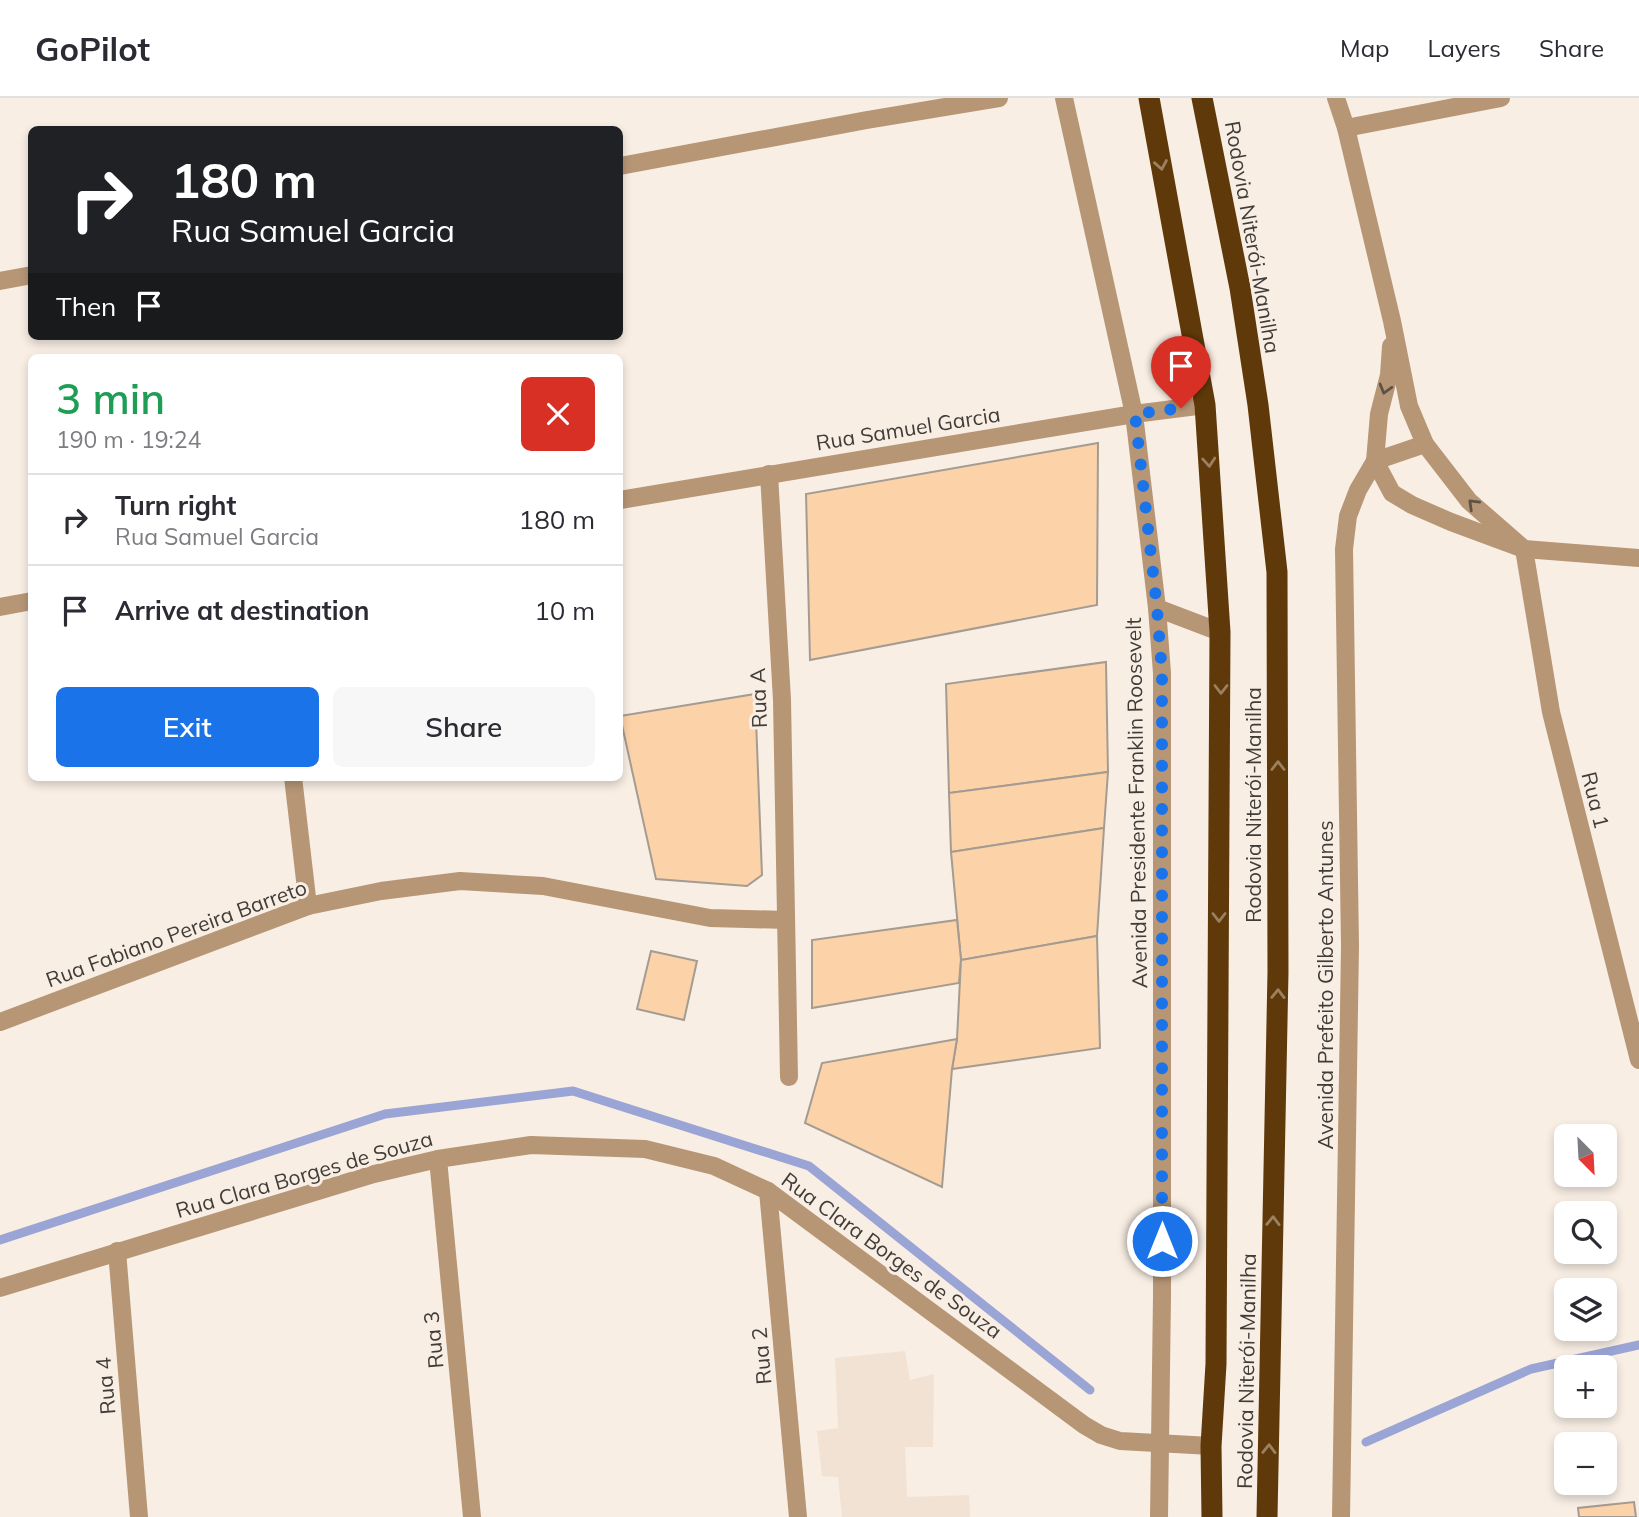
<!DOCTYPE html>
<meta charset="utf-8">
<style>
body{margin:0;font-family:Mulish,sans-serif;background:#f7f7f7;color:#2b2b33;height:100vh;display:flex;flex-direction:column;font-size:26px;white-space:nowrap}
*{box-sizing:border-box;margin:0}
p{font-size:23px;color:#7c7c81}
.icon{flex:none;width:38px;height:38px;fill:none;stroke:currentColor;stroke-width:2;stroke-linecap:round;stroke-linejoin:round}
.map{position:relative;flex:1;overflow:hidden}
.details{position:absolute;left:28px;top:256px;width:595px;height:427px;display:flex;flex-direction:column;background:#fff;border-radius:10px;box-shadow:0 4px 10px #0003}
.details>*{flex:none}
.guide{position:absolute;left:28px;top:28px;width:595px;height:214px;border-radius:10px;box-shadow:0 4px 10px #0003;background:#202124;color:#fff;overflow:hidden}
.needle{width:46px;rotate:156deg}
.tools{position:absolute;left:1554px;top:1026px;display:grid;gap:14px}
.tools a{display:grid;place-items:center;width:63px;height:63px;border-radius:10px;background:#fff;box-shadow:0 4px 10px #0003;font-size:35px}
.pin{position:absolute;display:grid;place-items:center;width:60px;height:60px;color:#fff;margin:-72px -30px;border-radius:50% 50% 50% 0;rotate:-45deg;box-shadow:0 0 7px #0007}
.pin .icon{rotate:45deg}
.me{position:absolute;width:77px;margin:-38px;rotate:0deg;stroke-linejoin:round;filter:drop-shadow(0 0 5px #0008)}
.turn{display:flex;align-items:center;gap:24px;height:147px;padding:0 28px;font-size:32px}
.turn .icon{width:91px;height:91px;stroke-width:2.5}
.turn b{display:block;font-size:49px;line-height:60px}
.then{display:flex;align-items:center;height:66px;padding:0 28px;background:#0003;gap:14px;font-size:26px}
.round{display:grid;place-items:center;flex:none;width:74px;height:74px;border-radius:10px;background:#f7f7f7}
.head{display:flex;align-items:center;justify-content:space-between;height:119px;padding:0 28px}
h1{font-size:42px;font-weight:600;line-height:52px;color:#1e9e55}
.primary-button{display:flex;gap:14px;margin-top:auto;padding:14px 28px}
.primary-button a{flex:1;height:80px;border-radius:10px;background:#1a73e8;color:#fff;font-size:28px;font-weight:600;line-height:80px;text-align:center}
.primary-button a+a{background:#f7f7f7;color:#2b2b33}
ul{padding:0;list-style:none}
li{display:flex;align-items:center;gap:21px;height:91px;padding:0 28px;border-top:2px solid #e1e1e2}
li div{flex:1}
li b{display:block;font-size:26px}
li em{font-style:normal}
header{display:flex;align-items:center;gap:42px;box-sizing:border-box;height:98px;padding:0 35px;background:#fff;border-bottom:2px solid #e1e1e2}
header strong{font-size:33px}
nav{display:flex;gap:38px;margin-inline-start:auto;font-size:24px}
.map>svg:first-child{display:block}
.built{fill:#f2e2d3}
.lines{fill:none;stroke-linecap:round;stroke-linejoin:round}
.stream{stroke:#9aa4d5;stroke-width:9}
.building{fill:#fcd2a8;stroke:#a49b92;stroke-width:2}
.minor{stroke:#b79676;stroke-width:18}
.highway{stroke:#5f3909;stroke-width:21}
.oneway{stroke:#9c8161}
.oneway2{stroke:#5e5248}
.route{stroke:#1a73e8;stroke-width:12;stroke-dasharray:0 21.6}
.labels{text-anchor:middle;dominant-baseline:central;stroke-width:6;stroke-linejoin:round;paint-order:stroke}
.street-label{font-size:21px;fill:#403c38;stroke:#f8eee4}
</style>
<header>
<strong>GoPilot</strong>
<nav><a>Map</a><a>Layers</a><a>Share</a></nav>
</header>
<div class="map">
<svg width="1639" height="1419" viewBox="0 0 1639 1419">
<rect width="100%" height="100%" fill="#f8eee4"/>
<polygon class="built" points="905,1253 910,1282 934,1276 933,1349 905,1349 907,1399 969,1397 970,1419 842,1419 838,1379 822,1378 817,1333 838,1330 835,1260"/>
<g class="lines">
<g class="stream">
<polyline points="0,1142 385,1016 573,993 809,1068 1090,1292"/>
<polyline points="1366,1344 1531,1271 1639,1247"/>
</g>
</g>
<g class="building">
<polygon points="1098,345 1097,507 810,562 806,396"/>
<polygon points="1106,564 1108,674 949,695 946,586"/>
<polygon points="755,596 762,777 747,788 656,781 620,618"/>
<polygon points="1108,674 1104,730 951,754 949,695"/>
<polygon points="1104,730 1097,838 961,862 951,754"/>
<polygon points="957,822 961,862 959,885 812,910 812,842"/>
<polygon points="1097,838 1100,950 952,971 957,941 961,862"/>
<polygon points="651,853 697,863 684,922 637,911"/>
<polygon points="957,941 952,971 942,1089 805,1025 822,965"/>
<polygon points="1634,1404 1636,1419 1579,1419 1578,1410"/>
</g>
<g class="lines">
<g class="minor">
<polyline points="1064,0 1134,316 1157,510 1162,575 1162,1198 1159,1419"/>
<polyline points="1336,0 1346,30 1392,223 1409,308 1425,346 1469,403 1524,451"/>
<polyline points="1346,30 1501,0"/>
<polyline points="620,68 867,22 999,0"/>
<polyline points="0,183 32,177"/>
<polyline points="1391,248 1389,277 1379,316 1375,363 1392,395 1412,407 1451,424 1524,451 1639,460"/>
<polyline points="769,376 782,602 789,979"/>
<polyline points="620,402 1134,316 1205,307"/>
<polyline points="1524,451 1551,614 1639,962"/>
<polyline points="0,509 32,503"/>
<polyline points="1157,510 1220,534"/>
<polyline points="293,679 308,808"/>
<polyline points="0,924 308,808 381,793 460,783 543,788 710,820 786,822"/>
<polyline points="438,1061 472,1419"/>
<polyline points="768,1093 798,1419"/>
<polyline points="117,1153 139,1419"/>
<polyline points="0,1190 374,1076 438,1061 531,1047 645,1051 714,1068 768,1093 1084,1327 1101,1337 1120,1343 1211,1348"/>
<polyline points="1341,1419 1350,848 1344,451 1348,418 1358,392 1375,363 1425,346"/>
</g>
<g class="highway">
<polyline points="1149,0 1205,307 1220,534 1216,1266 1211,1348 1212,1419"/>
<polyline points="1202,0 1240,190 1258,307 1277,474 1278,874 1267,1419"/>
</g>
</g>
<defs><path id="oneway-chevron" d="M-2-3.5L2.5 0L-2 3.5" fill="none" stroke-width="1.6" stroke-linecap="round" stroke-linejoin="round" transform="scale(1.75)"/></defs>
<g class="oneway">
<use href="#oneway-chevron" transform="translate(1161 67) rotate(80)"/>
<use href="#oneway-chevron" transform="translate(1209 364) rotate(86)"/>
<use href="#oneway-chevron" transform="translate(1221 591) rotate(90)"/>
<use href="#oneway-chevron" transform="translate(1278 668) rotate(-90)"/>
<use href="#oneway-chevron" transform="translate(1219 819) rotate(90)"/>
<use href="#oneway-chevron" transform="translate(1278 896) rotate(-89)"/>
<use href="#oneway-chevron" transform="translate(1273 1123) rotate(-89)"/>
<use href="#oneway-chevron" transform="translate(1269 1351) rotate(-89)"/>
</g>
<g class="oneway2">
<use href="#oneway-chevron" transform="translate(1385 291) rotate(106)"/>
<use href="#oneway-chevron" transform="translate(1473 406) rotate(-136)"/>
</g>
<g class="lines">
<polyline class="route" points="1162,1143 1162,575 1157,510 1135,316 1181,310"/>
</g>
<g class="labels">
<g class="street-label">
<text transform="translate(1253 139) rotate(80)">Rodovia Niterói-Manilha</text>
<text transform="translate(908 330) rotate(-9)">Rua Samuel Garcia</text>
<text transform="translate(758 600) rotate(-92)">Rua A</text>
<text transform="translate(1596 702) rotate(76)">Rua 1</text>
<text transform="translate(1136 705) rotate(-91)">Avenida Presidente Franklin Roosevelt</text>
<text transform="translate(1253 707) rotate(-90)">Rodovia Niterói-Manilha</text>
<text transform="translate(176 835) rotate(-20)">Rua Fabiano Pereira Barreto</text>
<text transform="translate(1325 887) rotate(-90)">Avenida Prefeito Gilberto Antunes</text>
<text transform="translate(304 1076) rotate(-16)">Rua Clara Borges de Souza</text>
<text transform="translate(892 1157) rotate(36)">Rua Clara Borges de Souza</text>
<text transform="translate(433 1242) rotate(-95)">Rua 3</text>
<text transform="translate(761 1258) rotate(-95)">Rua 2</text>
<text transform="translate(1246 1273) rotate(-89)">Rodovia Niterói-Manilha</text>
<text transform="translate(105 1288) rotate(-95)">Rua 4</text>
</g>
</g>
</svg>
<div class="tools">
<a><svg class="needle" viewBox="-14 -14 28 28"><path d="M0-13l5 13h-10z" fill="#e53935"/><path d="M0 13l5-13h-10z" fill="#7c7c81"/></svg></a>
<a><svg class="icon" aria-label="search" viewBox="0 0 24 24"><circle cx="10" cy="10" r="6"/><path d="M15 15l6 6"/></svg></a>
<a><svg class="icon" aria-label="layers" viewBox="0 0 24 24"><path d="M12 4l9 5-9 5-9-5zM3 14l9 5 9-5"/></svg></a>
<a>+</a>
<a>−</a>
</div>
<div class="pin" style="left:1181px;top:310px;background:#d93025"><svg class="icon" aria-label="arrive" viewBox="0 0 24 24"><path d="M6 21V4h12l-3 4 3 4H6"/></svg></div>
<svg class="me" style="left:1162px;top:1143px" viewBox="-20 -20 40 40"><circle r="17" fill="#1a73e8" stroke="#fff" stroke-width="3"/><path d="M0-11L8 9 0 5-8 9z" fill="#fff"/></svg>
<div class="guide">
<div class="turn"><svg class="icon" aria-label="right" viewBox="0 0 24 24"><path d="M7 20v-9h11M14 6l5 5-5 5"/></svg><div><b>180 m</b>Rua Samuel Garcia</div></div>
<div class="then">Then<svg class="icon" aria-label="arrive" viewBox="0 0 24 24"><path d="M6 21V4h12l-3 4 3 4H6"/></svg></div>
</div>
<section class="details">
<div class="head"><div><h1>3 min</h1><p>190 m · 19:24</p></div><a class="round" style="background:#d93025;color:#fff"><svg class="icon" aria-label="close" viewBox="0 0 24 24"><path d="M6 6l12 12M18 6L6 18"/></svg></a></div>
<ul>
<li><svg class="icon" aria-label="right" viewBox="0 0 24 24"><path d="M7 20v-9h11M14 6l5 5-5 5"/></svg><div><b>Turn right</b><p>Rua Samuel Garcia</p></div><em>180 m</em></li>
<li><svg class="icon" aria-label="arrive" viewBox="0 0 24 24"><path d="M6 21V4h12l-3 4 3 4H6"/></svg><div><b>Arrive at destination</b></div><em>10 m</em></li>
</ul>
<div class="primary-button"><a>Exit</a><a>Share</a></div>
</section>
</div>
